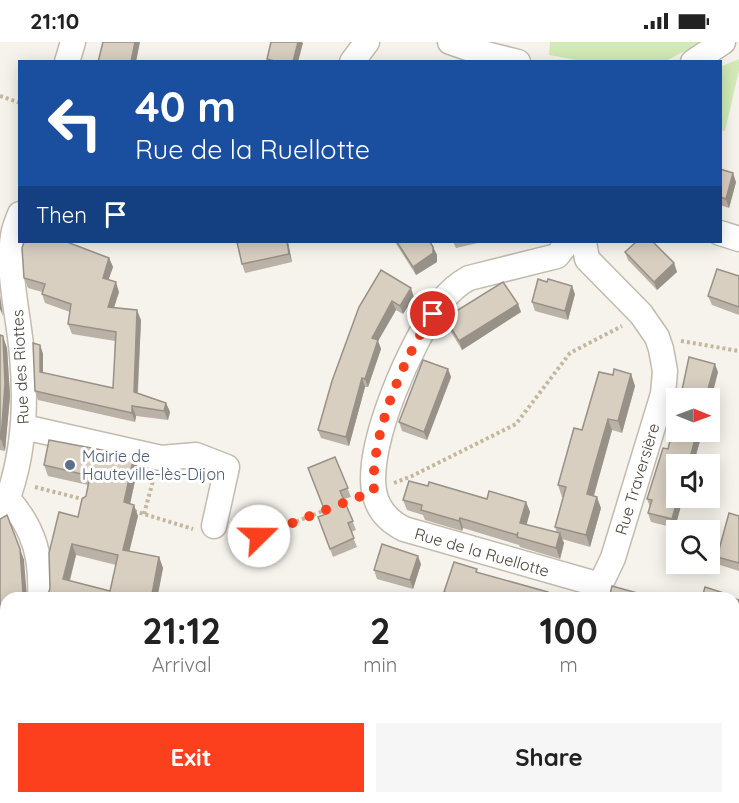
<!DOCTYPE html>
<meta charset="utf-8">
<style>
body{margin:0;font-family:Quicksand,sans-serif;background:#f6f6f6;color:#222;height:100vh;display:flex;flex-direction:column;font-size:22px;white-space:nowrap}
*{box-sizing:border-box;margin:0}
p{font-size:20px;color:#767676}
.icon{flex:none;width:33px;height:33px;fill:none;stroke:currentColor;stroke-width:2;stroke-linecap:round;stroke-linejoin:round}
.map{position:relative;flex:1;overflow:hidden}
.details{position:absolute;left:0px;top:550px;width:740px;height:212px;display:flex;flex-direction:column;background:#fff;border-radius:18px 18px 0 0;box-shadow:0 3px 15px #0003}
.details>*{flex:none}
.banner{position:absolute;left:18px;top:18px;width:704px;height:183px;border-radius:0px;box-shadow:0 3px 15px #0003;background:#1a4fa0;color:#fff;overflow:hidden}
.needle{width:39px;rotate:91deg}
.fabs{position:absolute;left:666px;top:346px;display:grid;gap:12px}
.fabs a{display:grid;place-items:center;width:54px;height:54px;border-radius:0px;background:#fff;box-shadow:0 3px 15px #0003;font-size:30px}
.pin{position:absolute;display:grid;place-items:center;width:51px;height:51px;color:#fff;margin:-26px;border:3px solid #fff;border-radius:50%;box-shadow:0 2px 6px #0007}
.me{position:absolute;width:66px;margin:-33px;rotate:68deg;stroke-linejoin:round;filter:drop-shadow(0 0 4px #0008)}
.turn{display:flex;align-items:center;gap:21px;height:126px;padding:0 18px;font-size:27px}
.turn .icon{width:78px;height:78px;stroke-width:2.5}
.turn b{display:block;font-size:42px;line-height:51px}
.then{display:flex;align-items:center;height:57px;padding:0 18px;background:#0003;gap:12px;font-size:22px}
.eta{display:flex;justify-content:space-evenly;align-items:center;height:102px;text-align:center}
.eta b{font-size:36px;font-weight:700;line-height:42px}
.button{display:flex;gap:12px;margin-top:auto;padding:12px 18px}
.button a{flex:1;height:69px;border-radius:0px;background:#fc3f1d;color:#fff;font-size:24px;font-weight:700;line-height:69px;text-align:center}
.button a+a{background:#f6f6f6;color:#222}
.status{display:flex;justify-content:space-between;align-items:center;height:42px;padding:0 30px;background:#fff;direction:ltr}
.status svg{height:16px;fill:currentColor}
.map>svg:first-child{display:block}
.green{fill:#d2eab5}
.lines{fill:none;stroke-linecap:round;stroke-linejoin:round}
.minor-casing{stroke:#c2bbae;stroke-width:27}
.path{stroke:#c4b79f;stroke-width:4;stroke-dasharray:3 3;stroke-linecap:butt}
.minor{stroke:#fff;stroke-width:24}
.wall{fill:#bab2a6;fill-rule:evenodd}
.shaded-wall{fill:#979187}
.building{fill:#d8cfc1;stroke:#979187;stroke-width:1.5;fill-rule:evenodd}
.route{stroke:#fc3f1d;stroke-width:10;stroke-dasharray:0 18}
.service-dot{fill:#5c6f8a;stroke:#fff;stroke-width:2}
.labels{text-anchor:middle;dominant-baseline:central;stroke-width:6;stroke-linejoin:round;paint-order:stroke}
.street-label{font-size:16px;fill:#4b4439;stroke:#fff}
.service-label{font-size:16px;fill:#4e5e75;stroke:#fff;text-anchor:start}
</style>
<div class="status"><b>21:10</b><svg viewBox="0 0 49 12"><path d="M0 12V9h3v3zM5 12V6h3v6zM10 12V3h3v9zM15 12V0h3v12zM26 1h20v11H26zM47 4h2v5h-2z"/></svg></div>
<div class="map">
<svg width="739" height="761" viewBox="0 0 739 761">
<rect width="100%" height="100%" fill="#f6f3ec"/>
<g class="green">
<polygon points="550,0 701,0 666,19 582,19 549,13"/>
<polygon points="739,17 739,28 725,89 720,88 720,25"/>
</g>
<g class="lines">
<defs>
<g id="minor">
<polyline points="450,0 482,11 518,20"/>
<polyline points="67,20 73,0"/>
<polyline points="352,20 367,0"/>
<polyline points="693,20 723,0"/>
<polyline points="720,191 739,197"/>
<path d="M568,200L557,214L469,236C458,242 449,250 441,260C412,298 366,401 374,449C377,467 388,479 404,487L600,543"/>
<polyline points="584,200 587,217 641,272 657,295 661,307 665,329 663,352 613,516 594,556"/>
<polyline points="24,385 161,416 196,413 227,425 214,484"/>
<path d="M8,457C35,487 42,517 40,556"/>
<path d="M0,475C24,424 27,368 22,313C19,274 7,233 13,194C14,187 17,179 20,172"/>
<polyline points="0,599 6,601"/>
<polyline points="734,746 739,729"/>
<polyline points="402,756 417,761"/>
<polyline points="533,761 535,756"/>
</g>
</defs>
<use href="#minor" class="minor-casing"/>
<g class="path">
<polyline points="0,54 20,61"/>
<polyline points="681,299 739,309"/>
<polyline points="394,441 412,434 516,382 570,311 622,284"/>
<polyline points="35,445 86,458"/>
<polyline points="134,469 193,487"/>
<polyline points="144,472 154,435"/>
<polyline points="229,497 242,501 328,467"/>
</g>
<use href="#minor" class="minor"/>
</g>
<g class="wall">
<polygon points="720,127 736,140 729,166 720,163"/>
<polygon points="288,200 292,220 245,231 242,222"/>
<polygon points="395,200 430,200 433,205 437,213 437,220 416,233"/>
<polygon points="453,200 482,200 456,206"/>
<polygon points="72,202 109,216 113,225 108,238 119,250 114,266 141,278 138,351 166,361 170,370 168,378 136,374 135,380 38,358 35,349 40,303 43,312 43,331 113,346 115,299 72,292 68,282 70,270 45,261 42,252 42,250 28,246 24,236"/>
<polygon points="625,210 674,221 677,230 657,248 628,218"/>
<polygon points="739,234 739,273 712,263 708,254"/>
<polygon points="575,252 568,278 535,269 532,260"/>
<polygon points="414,255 403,272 396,268 378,299 381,307 368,345 365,345 349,404 321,396 318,388 359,265"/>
<polygon points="518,262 521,270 462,308 448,285 445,276"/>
<polygon points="0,293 7,306 10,354 5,409 0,408"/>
<polygon points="448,327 451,335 427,398 402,389 399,380"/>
<polygon points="718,330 710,357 689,357 685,356 682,348"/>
<polygon points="631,332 635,344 622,391 612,388 594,454 601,466 590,505 562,497 564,501 560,517 520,505 519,503 463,486 462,489 425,478 423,473 407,468 403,458 428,444 487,457 526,460 530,470 526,483 557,491 555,485 563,455 562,455 558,443 582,388 613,333"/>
<polygon points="700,399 693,423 676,423 676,456 683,456 675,486 651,480 648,471 650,465 647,457 668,407"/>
<polygon points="335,415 351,455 344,457 356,488 351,490 357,505 333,515 318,475 326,472"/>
<path d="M44,423L138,425L130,462L138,474L129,509L159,515L163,526L158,553H48L86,454L88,443L48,434ZM76,513L116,523L110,549L70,539Z"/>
<polygon points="739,474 739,529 720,523 717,515"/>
<polygon points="0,477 20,507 24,518 6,556 6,575 0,574"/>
<polygon points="421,522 413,547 377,537 374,528"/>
<polygon points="478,531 549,554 557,556 446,556 444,550"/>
<polygon points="731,556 739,558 739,713 734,711 734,556"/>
<polygon points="0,614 6,615 6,648 0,647"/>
</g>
<g class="shaded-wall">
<polygon points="135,0 140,0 136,20 131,20"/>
<polygon points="298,0 302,0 303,1 298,20 293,20"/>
<polygon points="733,131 736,140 729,166 726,157"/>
<polygon points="287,200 288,200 292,220 289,212"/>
<polygon points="433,205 437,213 437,220 416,233 413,225"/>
<polygon points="109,216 113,225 106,245 103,236"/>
<polygon points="674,221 677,230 657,248 654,240"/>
<polygon points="116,240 119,250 111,274 108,265"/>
<polygon points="572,244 575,252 568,278 565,269"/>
<polygon points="411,246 414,255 403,272 400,264"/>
<polygon points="0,253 3,274 0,267"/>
<polygon points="392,259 396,268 378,299 381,307 368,345 365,337 372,296"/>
<polygon points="518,262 521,270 462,308 459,299"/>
<polygon points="137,268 141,278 137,359 134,350"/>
<polygon points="3,294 7,306 10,354 5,409 1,397"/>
<polygon points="40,303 43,312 43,340 40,330"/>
<polygon points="715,322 718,330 710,362 710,357 707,357 706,354"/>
<polygon points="448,327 451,335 427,398 424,390"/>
<polygon points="631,332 635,344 622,391 618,379"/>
<polygon points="362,336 365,345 349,404 346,395"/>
<polygon points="166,361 170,370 168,378 164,369"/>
<polygon points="132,364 136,374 135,380 132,371"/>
<polygon points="608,377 612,388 591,463 587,452"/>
<polygon points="697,390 700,399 693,423 688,423"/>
<polygon points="134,414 138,425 128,471 124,460"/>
<polygon points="597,455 601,466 590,505 586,493"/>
<polygon points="678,456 683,456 675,486 672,477"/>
<polygon points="526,460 530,470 524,492 520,481"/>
<polygon points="134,463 138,474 127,519 123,508"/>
<polygon points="460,476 463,486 462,489 459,479"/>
<polygon points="560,491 564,501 560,517 556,506"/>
<polygon points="72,502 76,513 67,548 63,537"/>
<polygon points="20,507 24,518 27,556 23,551"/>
<polygon points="418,514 421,522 413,547 410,538"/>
<polygon points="159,515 163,526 157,556 152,552"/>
<polygon points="215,756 224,756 222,761 213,761"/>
</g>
<g class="building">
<polygon points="103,0 135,0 131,20 98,20"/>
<polygon points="271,0 298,0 293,20 278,20 267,17"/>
<polygon points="720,127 733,131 726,157 720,155"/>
<polygon points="24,200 67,200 109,216 103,236 116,240 108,265 137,268 134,350 166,361 164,369 132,364 132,371 35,349 33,301 40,303 40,330 113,346 116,290 68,282 71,262 42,252 45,242 24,236 22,206"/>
<polygon points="237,200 287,200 289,212 242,222"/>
<polygon points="397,200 430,200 433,205 433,211 413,225"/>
<polygon points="636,200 653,200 674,221 654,240 625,210"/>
<polygon points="717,227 739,234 739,265 708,254"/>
<polygon points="381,228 411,246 400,264 392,259 372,296 378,298 365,337 362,336 346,395 318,388 332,339 359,265"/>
<polygon points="538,237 547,240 548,237 572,244 565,269 532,260"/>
<polygon points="503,240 518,262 459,299 445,276"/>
<polygon points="0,293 3,294 5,342 1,397 0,397"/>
<polygon points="689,315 715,322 706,354 682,348"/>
<polygon points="423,318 448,327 424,390 399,380"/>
<polygon points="614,327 631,332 618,379 608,377 592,433 587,452 597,455 586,493 555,485 566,445 558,443 574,386 582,388 599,330 613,333"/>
<polygon points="674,384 676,384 676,390 697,390 688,423 676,423 676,456 678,456 672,477 648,471 652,458 647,457 663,406 668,407"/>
<path d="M49,398L134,414L124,460L134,463L123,508L159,515L152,552L160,553L159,556H42L48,553L50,546L49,511L59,470L78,475L82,457L86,454L90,434L44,423ZM72,502L118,513L110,549L63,537Z"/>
<polygon points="335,415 348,446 340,449 353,479 348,481 354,496 330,507 318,475 326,472 308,426"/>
<polygon points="409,439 428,444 429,440 487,457 489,449 526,460 520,481 560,491 556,506 517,495 518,490 517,493 460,476 459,479 421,468 422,463 403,458"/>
<polygon points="729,471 739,474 739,521 717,515"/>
<polygon points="7,473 20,507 23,551 28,556 6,556 6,564 0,563 0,477"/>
<polygon points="382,502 418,514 410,538 374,528"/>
<polygon points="454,520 477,527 476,530 548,550 547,553 557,556 464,556 444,550"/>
<polygon points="612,544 641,552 640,556 609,556"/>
<polygon points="705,545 730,553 729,555 739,558 739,705 734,704 734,556 702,556"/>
<polygon points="0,614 6,615 6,635 0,635"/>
<polygon points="739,749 739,761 632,761 623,758 624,756 734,756 734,752"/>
<polygon points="186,756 215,756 213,761 185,761"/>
</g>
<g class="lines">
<path class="route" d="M259,494L374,449C370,394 403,317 433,272"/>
</g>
<circle class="service-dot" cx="70" cy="423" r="6"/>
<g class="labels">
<g class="street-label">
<text transform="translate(20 325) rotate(-93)">Rue des Riottes</text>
<text transform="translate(637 437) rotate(-73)">Rue Traversière</text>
<text transform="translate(482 510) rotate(16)">Rue de la Ruellotte</text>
</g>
<g class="service-label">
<text x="82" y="414">Mairie de<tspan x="82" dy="18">Hauteville-lès-Dijon</tspan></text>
</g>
</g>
</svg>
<div class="fabs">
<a><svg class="needle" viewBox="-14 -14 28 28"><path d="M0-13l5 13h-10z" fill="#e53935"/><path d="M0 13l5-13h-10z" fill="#767676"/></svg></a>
<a><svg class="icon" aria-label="sound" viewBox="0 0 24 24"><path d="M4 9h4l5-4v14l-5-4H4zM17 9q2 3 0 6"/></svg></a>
<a><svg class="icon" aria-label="search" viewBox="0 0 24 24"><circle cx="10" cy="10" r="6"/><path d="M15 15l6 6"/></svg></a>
</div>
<div class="pin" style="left:433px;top:272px;background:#d93025"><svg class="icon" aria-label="arrive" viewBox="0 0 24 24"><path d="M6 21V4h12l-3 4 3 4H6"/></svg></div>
<svg class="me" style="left:259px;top:494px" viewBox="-20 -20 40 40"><circle r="19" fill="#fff"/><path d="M0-13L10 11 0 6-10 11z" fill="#fc3f1d"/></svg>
<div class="banner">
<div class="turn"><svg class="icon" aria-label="left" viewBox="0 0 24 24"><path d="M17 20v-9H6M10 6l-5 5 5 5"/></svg><div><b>40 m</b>Rue de la Ruellotte</div></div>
<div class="then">Then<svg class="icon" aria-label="arrive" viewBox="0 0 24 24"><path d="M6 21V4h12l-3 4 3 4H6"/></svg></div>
</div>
<section class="details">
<div class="eta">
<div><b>21:12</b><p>Arrival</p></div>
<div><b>2</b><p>min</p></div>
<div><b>100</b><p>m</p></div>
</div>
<div class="button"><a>Exit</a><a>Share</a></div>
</section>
</div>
